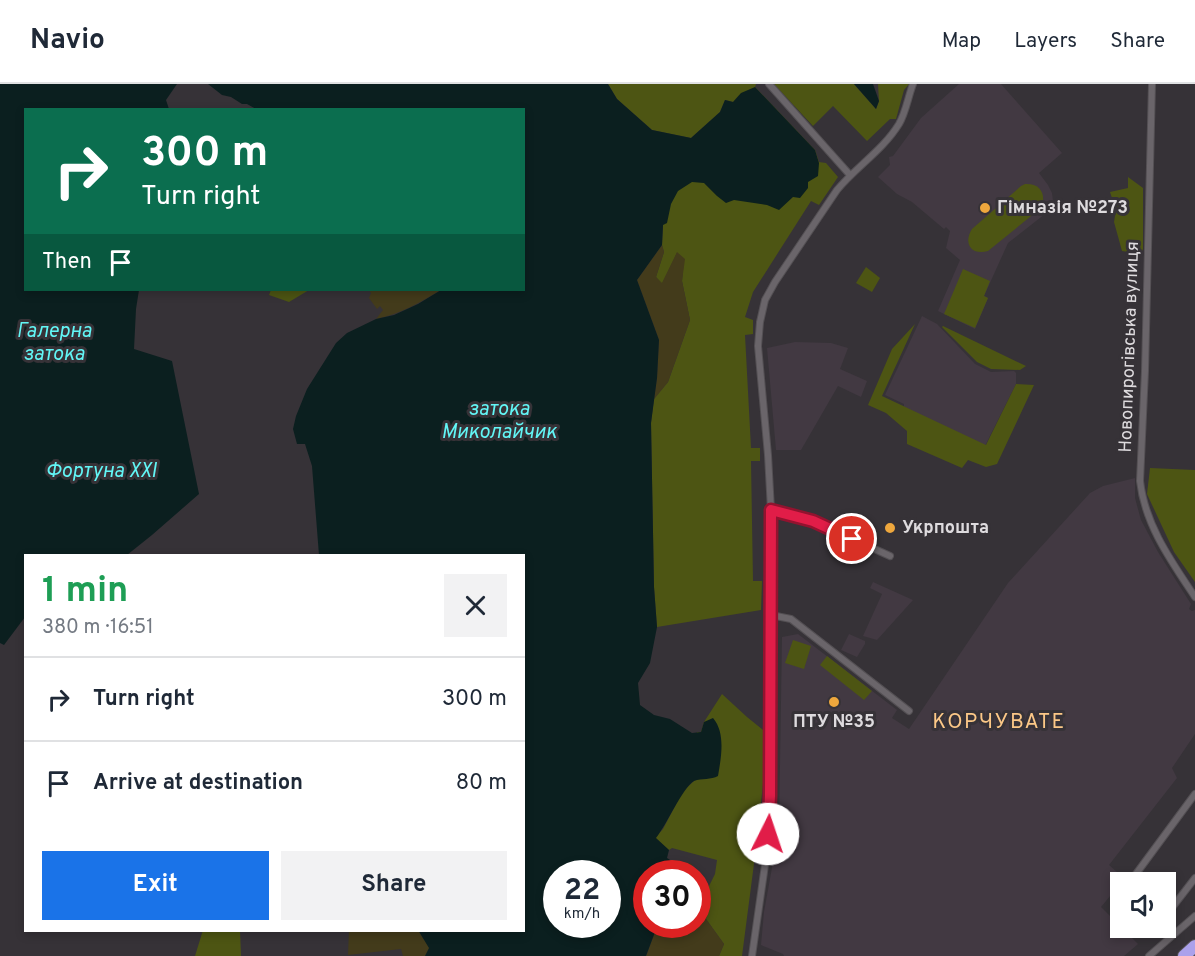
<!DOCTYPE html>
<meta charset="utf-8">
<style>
body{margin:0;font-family:Overpass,sans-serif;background:#f2f2f3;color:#1f2937;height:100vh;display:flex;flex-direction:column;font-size:22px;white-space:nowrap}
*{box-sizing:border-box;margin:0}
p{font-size:20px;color:#747a83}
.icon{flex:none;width:33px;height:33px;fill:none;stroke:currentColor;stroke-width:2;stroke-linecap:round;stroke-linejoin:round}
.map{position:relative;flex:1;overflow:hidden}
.panel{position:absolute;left:24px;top:470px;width:501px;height:378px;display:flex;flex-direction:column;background:#fff;border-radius:0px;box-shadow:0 3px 9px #0003}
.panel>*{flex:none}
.hud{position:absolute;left:24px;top:24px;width:501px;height:183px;border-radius:0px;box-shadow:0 3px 9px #0003;background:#0b6e4f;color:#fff;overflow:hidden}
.fabs{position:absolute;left:1110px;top:788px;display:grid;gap:12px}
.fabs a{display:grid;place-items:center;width:66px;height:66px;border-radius:0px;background:#fff;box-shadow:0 3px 9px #0003;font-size:30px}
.speed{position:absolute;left:543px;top:776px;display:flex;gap:12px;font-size:30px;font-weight:700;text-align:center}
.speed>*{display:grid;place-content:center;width:78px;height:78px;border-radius:50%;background:#fff;box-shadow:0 3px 9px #0003;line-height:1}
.speed small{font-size:15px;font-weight:400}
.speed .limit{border:9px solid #d22;background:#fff;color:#111}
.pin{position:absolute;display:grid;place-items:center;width:51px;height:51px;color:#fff;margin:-26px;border:3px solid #fff;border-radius:50%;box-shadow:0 2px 6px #0007}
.me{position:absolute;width:66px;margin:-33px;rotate:4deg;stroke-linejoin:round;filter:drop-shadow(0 0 4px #0008)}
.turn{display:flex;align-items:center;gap:21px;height:126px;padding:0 18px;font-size:27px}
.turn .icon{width:78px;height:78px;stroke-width:2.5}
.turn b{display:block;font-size:42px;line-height:51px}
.then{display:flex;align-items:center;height:57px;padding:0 18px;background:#0003;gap:12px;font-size:22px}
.round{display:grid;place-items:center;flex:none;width:63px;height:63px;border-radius:0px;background:#f2f2f3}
.headline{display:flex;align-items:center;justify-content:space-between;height:102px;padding:0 18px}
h1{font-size:36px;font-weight:700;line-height:45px;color:#1e9e55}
.action{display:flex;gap:12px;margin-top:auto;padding:12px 18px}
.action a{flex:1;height:69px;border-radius:0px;background:#1a73e8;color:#fff;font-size:24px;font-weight:700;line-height:69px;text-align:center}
.action a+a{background:#f2f2f3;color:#1f2937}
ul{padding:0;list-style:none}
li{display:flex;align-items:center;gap:18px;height:84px;padding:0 18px;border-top:2px solid #e0e1e3}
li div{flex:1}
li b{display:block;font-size:22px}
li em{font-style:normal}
header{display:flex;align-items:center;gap:36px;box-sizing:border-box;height:84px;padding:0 30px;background:#fff;border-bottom:2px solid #e0e1e3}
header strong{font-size:28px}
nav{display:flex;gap:33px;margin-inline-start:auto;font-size:21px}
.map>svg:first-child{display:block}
.built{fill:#423942}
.green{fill:#4d5513}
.sand{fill:#433b1b}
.water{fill:#0b1f1f;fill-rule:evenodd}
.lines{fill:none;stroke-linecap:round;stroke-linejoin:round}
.street-casing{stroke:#545054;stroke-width:8}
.highway-casing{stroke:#545054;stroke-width:14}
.street{stroke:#6a656a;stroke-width:6}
.highway{stroke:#aba1eb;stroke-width:12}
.route-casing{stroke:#92132f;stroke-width:15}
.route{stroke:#e11d48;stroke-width:10}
.poi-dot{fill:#eea73d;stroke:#363237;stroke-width:2}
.labels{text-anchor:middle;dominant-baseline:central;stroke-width:6;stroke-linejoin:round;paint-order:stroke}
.poi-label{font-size:18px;font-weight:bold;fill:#dedbde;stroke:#363237;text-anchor:start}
.street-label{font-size:18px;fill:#dedbde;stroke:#363237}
.water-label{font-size:20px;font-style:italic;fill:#62f6f6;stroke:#363237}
.quarter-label{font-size:21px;letter-spacing:1.5px;fill:#fbc887;stroke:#363237}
</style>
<header>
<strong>Navio</strong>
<nav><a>Map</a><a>Layers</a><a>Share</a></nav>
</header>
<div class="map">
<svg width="1195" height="872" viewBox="0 0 1195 872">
<rect width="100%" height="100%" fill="#363237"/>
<g class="built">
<polygon points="959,0 1001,0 1062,69 1039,89 1048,101 1052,109 1053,117 1052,123 1045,130 1008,159 984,212 988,214 975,245 938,227 960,176 946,164 950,147 946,143 944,145 912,118 897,110 878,93 890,81 889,73 893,72 921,34"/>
<polygon points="922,232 937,240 975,280 991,288 1014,287 1016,289 1016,300 980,372 903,336 904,320 885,311"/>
<polygon points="795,258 831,259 848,264 840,285 867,297 861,313 838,302 801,366 776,366 767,264"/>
<polygon points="1135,394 1135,414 1141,436 1158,468 1191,520 1189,525 1192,527 1195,526 1195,650 1172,684 1177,694 1109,781 1125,795 1120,798 1120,800 1101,823 1138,860 1124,872 784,872 783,870 761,861 764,828 779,745 782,553 798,550 897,626 892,634 909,645 1008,499 1090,409 1103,402"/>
<polygon points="873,498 913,516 877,556 863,552 882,510 870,504"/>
<polygon points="849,550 865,557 865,560 857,573 841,566"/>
</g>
<g class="green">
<polygon points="608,0 756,0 755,3 815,66 819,78 826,79 838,93 819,121 811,117 753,208 745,233 753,236 753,250 745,251 751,364 760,364 760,377 751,377 753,497 762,497 761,526 657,543 654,503 651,339 654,315 668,298 690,236 682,197 684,175 677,169 662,200 656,193 664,168 662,161 663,141 677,85 740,10 733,18 725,16 720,28 691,54 652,46 617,15"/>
<polygon points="774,0 854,0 876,25 879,17 878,0 909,0 904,6 896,35 890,35 867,57 833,22 813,42"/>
<polygon points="1128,93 1143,104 1143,165 1141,170 1122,167 1114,138 1116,126 1110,108 1128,104"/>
<path d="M1025,100C1040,99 1047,110 1041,124L988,167C971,172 963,159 972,145L1021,102Z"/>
<polygon points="866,183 880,194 872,208 856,199"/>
<polygon points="963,185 990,197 984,212 988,214 975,244 944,230"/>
<polygon points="271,206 309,206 289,218 269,211"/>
<polygon points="915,240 882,312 986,361 1016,300 1034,301 997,380 986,383 968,376 962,384 907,360 907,347 886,329 868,321 892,265"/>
<polygon points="943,242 1026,282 1020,286 991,285 977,278 942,243"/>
<polygon points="1150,384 1195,386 1195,498 1174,468 1147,410"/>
<polygon points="793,556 811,562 804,585 785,579"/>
<polygon points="827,572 872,607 864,616 820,581"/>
<polygon points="722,610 747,633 768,650 758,749 742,872 719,872 724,860 706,835 709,802 715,790 717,776 672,764 669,766 655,754 663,745 683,707 694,697 697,648 701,648 704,638"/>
<polygon points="203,846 240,846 241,872 195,872"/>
</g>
<g class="sand">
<polygon points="662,161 664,168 656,193 662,199 677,168 685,175 682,197 690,236 668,298 654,315 657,294 659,256 637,196"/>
<path d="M369,206H441C420,218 401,230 376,235L383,226L380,222L377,225L369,214L371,209Z"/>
<polygon points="670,776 692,780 690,789 669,789"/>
<polygon points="698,833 706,835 724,860 719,872 646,872 658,840 698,840"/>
<polygon points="349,846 418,846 430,864 425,872 403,872 401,865 348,871"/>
</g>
<g class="water">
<polygon points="0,0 177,0 166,16 169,25 26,26 26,206 139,206 136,225 134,265 172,277 199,410 152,451 127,471 26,471 25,533 4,561 0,559"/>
<path d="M208,0H608L617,15L652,46L691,54L720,28L725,16L733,18L741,9L755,3L815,66L819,79L818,92L808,98V104L800,114L793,113L779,126L767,121L734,116L726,119L717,112L704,99L692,98L678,107L671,120L667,139L663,141L662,161L637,196L659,256L657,294L651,339L654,503L657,543L650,579L638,599L640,621L654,631L670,635L692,649L701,648L704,638L713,634C726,649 721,674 718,692C711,696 702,694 694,697C683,703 666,742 656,754L669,766L667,774L670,776L669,789H646V840H658L646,872H425L429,864L418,846H524V471H319L312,382L305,360H297L293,345L296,332L307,305L336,259L347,249L376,235L394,231L418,220L441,206H524V26L256,25L247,20H242L231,13L222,11ZM556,789H608V840H556Z"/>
<polygon points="854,0 873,0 879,17 876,25"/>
</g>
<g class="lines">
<defs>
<g id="street">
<polyline points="769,0 850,91"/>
<path d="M1152,0L1145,287L1140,397C1145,441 1171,477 1195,513"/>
<polyline points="771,426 813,437 890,472"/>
<polyline points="771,531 791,535 909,627"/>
<polyline points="1133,794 1195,710"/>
<polyline points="1171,825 1195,794"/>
<path d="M752,872L766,774L770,733L771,426L768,371L758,262L760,238L765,216L775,198L837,106C856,83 883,66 899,40C906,28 908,13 913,0"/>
<polyline points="1149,872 1195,832"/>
</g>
<polyline id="highway" points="1184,872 1195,862"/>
</defs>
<use href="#street" class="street-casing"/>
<use href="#highway" class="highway-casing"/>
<use href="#street" class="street"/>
<use href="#highway" class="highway"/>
</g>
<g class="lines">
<defs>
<polyline id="route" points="768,750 770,712 771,426 813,437 852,455"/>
</defs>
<use href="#route" class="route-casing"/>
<use href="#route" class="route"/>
</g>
<g class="poi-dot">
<circle cx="985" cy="124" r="6"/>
<circle cx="890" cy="444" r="6"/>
<circle cx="834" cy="618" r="6"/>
</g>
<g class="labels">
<g class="poi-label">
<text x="997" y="124">Гімназія №273</text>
<text x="902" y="444">Укрпошта</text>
<text x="834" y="638" text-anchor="middle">ПТУ №35</text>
</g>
<g class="street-label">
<text transform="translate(1130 263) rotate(-88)">Новопирогівська вулиця</text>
</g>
<g class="water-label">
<text x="54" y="248">Галерна<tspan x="54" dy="23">затока</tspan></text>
<text x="499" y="326">затока<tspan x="499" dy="23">Миколайчик</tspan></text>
<text x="101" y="388">Фортуна XXI</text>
</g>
<g class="quarter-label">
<text x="999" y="638">КОРЧУВАТЕ</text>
</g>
</g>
</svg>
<div class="fabs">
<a><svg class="icon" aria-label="sound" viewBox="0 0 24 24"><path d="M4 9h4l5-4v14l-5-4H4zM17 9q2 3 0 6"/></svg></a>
</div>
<div class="speed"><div>22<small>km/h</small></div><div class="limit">30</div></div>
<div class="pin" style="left:852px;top:455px;background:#d93025"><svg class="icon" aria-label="arrive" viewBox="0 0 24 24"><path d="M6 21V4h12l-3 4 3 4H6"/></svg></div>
<svg class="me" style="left:768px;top:750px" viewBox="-20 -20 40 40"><circle r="19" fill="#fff"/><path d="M0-13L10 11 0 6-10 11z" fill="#e11d48"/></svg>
<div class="hud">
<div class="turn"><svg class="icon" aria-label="right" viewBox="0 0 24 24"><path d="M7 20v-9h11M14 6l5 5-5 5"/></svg><div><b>300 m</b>Turn right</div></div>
<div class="then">Then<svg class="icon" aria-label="arrive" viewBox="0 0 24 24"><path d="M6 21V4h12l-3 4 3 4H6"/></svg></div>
</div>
<section class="panel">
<div class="headline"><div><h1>1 min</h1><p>380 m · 16:51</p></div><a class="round"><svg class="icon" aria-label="close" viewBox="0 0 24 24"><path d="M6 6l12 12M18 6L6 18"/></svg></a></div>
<ul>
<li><svg class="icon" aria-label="right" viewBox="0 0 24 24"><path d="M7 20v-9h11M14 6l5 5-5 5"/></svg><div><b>Turn right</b></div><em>300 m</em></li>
<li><svg class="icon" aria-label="arrive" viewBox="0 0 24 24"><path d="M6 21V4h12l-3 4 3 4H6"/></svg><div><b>Arrive at destination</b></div><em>80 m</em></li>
</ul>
<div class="action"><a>Exit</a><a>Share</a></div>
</section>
</div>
